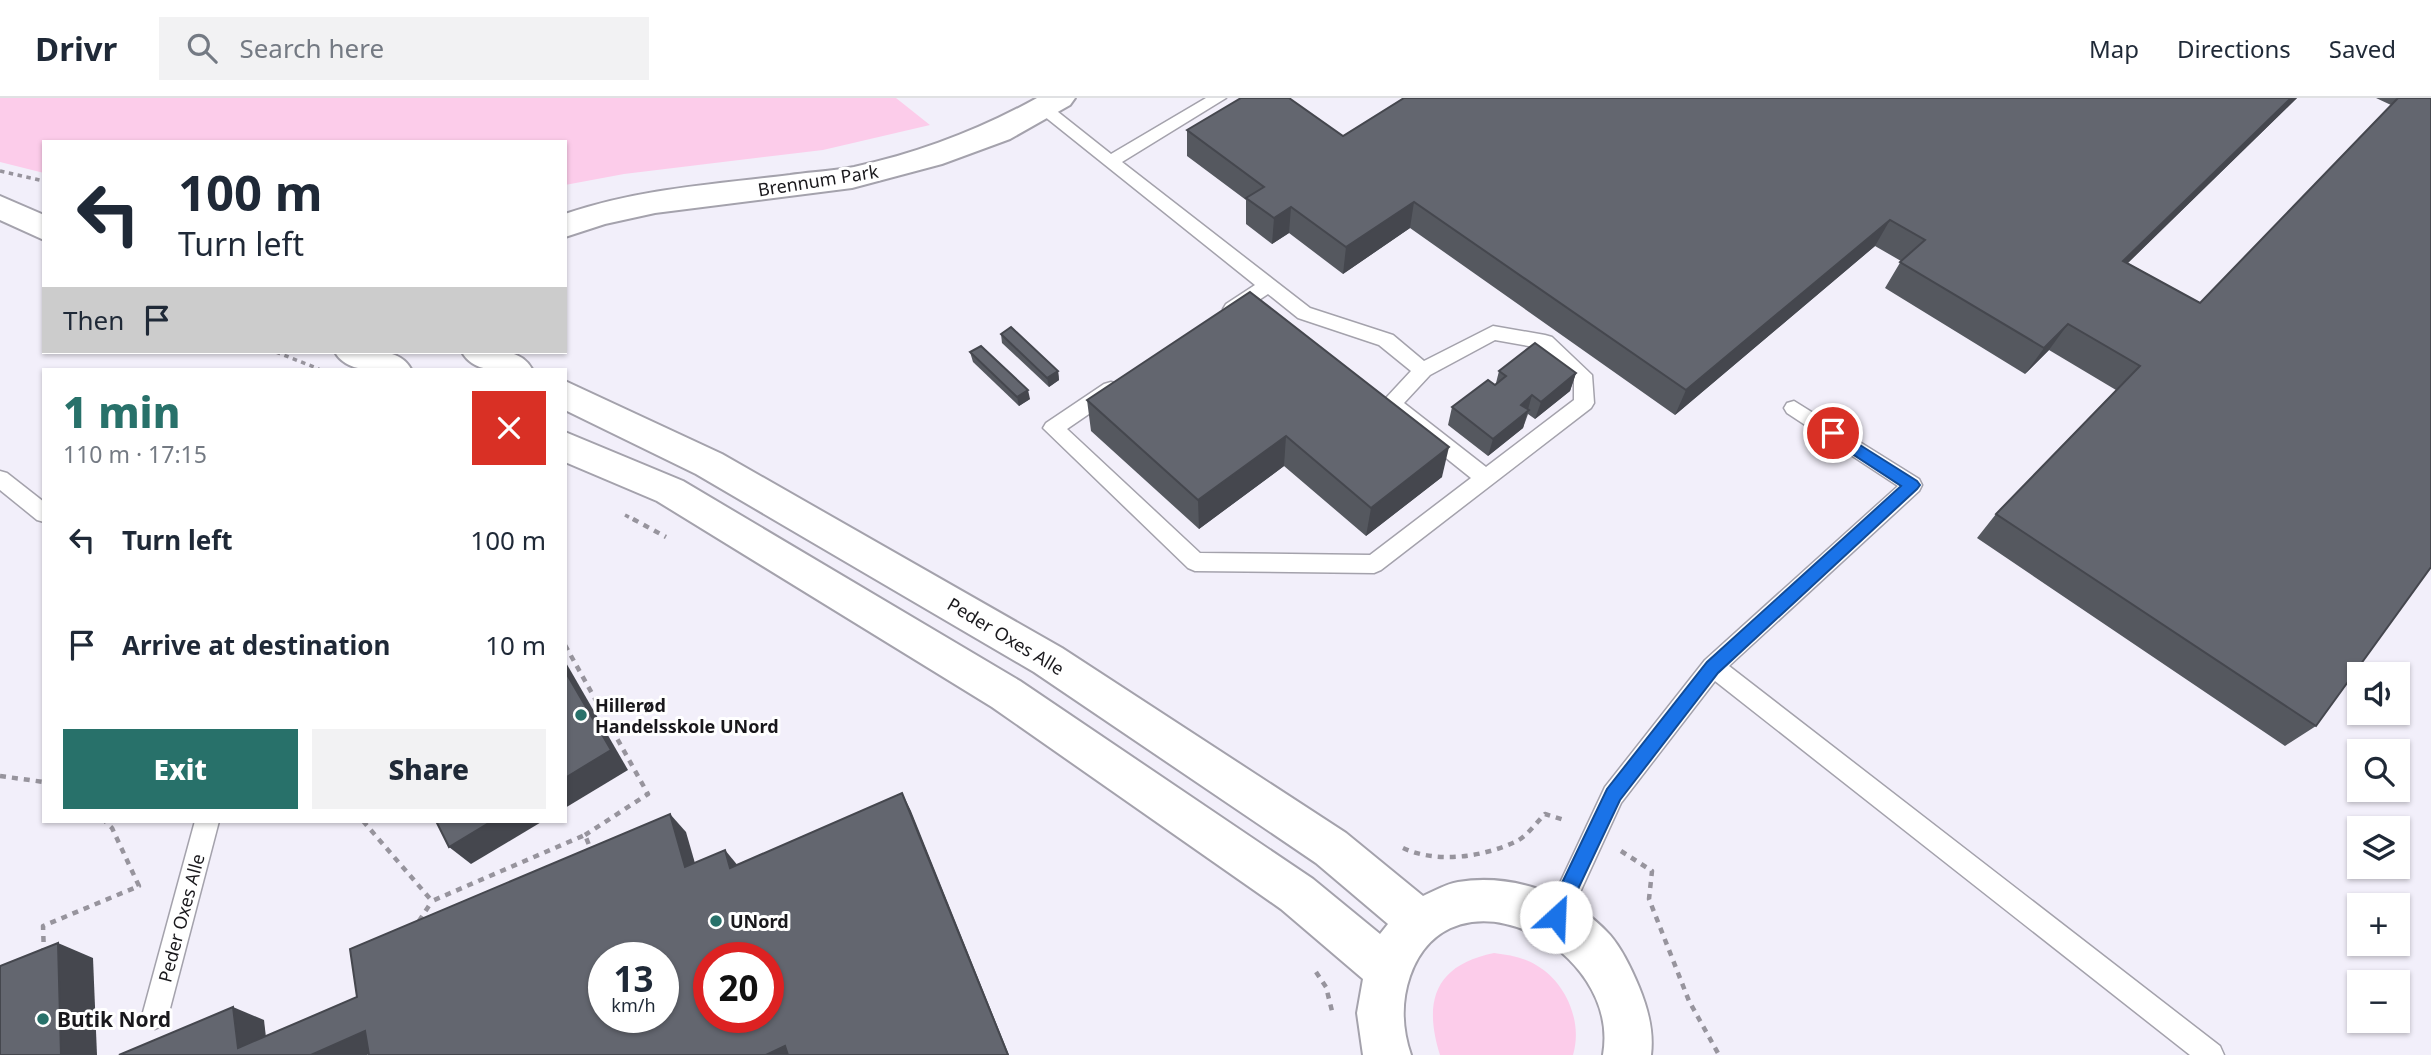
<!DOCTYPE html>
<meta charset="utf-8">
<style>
body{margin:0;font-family:"Noto Sans",sans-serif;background:#f2f2f3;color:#1f2937;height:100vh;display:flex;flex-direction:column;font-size:26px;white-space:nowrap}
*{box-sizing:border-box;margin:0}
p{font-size:23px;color:#747a83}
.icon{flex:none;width:38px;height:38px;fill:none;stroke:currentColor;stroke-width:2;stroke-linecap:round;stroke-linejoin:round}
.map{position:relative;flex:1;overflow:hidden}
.drawer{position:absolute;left:42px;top:270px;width:525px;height:455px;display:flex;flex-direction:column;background:#fff;border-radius:0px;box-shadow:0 2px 5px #0004}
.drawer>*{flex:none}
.hud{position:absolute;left:42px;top:42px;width:525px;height:214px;border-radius:0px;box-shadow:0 2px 5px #0004;background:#fff;color:#1f2937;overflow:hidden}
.controls{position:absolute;left:2347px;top:564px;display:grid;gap:14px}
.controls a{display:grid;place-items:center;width:63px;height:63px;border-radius:0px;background:#fff;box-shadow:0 2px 5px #0004;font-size:35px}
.speed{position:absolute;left:588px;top:844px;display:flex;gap:14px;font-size:35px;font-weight:700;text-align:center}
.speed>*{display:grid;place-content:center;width:91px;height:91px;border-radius:50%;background:#fff;box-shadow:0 2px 5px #0004;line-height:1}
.speed small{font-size:18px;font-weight:400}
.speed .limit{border:10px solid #d22;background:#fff;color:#111}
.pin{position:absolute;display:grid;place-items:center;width:60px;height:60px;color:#fff;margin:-30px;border:4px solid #fff;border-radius:50%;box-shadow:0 2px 7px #0007}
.me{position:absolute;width:77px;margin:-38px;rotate:25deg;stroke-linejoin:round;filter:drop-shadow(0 0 5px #0008)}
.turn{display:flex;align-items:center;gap:24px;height:147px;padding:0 21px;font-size:32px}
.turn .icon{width:91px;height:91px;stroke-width:2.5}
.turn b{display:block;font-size:49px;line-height:60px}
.then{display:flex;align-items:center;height:66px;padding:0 21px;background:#0003;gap:14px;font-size:26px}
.round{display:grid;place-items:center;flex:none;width:74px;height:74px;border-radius:0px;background:#f2f2f3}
.head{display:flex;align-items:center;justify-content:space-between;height:119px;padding:0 21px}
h1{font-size:42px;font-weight:800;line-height:52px;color:#28716a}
.button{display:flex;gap:14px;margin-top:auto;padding:14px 21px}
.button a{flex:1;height:80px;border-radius:0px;background:#28716a;color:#fff;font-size:28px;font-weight:800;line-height:80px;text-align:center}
.button a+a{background:#f2f2f3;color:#1f2937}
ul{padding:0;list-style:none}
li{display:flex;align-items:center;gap:21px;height:105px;padding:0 21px}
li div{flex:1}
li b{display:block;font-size:26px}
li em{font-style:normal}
header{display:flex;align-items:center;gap:42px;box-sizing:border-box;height:98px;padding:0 35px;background:#fff;border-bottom:2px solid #e0e1e3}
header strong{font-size:33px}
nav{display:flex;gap:38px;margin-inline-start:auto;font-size:24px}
.search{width:490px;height:63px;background:#f2f2f3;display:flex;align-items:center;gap:18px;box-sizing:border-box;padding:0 24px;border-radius:0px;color:#747a83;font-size:26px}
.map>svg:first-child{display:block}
.green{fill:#fcccea}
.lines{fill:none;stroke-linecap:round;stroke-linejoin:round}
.service-casing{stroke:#a4a2ac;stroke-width:3}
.minor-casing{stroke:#a4a2ac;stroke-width:4}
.tertiary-casing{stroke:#a4a2ac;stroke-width:4}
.path-far1{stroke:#97949d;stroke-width:3.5;stroke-dasharray:4.5 4.5;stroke-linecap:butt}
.path{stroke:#97949d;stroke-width:4.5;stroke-dasharray:6 6;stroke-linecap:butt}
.service{fill:#fff;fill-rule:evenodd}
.minor{fill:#fff;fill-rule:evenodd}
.tertiary{fill:#fff;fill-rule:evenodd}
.wall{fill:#55585f}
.shaded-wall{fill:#45474e}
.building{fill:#63666f;stroke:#45474e;stroke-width:2;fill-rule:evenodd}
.route{fill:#1a73e8;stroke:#114b97;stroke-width:2}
.poi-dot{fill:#28716a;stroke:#fff;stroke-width:2.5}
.labels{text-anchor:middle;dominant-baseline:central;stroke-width:6;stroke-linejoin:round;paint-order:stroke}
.street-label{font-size:18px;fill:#19181c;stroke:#fff}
.poi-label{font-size:18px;font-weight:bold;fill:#19181c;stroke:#fff;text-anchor:start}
.near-poi-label{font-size:21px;font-weight:bold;fill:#19181c;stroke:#fff;text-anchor:start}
</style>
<header>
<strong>Drivr</strong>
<div class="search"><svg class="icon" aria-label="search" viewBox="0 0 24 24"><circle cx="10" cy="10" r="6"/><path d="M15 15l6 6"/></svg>Search here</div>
<nav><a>Map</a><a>Directions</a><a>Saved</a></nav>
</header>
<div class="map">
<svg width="2431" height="957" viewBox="0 0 2431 957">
<rect width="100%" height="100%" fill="#f2effa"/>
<g class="green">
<polygon points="0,0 896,0 930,27 823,52 624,76 565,87 565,44 44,44 44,75 0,64"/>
<path d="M1494,855C1509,857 1523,859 1536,867C1566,884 1583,924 1573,957H1440C1423,903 1435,867 1494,855Z"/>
</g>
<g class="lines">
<defs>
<g id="service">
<path d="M1206,0H1226L1122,64L1310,210L1393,237L1424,263L1493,228L1545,237L1552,239L1592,277L1594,305L1591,310L1381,472L1374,475L1195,473L1188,470L1043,330L1046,325L1104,286L1111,284L1118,286L1121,291L1118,296L1067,331L1200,455L1370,457L1471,380L1385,311L1382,306L1385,301L1411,273L1379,247L1298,220L1268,196L1238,216H1226L1223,211L1226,206L1255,187L1034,10L1042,5L1048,6L1111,56ZM1495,242L1540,250L1574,280V302L1486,369L1404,305L1430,277Z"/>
<polygon points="1794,303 1919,381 1922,387 1919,393 1729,568 2220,948 2224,957 2190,957 1715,583 1621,705 1565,827 1556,831 1547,827 1544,819 1605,689 1705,562 1898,388 1787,315 1784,310 1787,305"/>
<polygon points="0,373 7,375 44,404 44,424 37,422 0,392"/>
<polygon points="195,723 219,723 168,918 164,927 155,931 146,927 142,918"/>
</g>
<path id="minor" d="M1037,0H1075L1070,7L1010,41L942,66L852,90L655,115L605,126L565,139V116C638,91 715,86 790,77C811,74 833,73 854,69C919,55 979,32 1037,0Z"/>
<g id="tertiary">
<polygon points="0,98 44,117 44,142 0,122"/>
<path d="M335,254C359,253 398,247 411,271C387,272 348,278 335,254Z"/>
<path d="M462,254C485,253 519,247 532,271C509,272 475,278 462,254Z"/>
<path d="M565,283L722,356L1062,550L1346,735L1423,798C1434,793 1446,786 1458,784C1512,775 1573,796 1610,837C1622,851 1632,872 1639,889C1648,911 1654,933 1651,957H1603C1622,849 1451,763 1410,878C1401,904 1402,931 1411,957H1363L1357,915L1363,881L1281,811L992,609L657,403L565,364V334L683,383L1020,583L1313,781L1380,836L1388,826L1316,765L1034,574L696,376L565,312Z"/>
</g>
</defs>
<use href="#service" class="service-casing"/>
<use href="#minor" class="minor-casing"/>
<use href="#tertiary" class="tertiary-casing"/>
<g class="path-far1">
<polyline points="0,73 44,83"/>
<polyline points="276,254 319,271"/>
<polyline points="625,417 636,423"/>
</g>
<g class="path">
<polyline points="633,421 666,439"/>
<polyline points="565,547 648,696 585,737"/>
<polyline points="0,678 44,684"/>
<polyline points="363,723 432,803 585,737 591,752"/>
<path d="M1403,750C1437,766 1484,759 1517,743C1527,738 1537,724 1545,716L1564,722"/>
<polyline points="1621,753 1652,773 1649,801 1689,903 1719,957"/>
<polyline points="419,823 432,803"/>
<polyline points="44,856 43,828 139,788 112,730 105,723"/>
<polyline points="1316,874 1326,889 1333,917"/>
</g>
<use href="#service" class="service"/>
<use href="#minor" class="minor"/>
<use href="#tertiary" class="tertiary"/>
</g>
<g class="wall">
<polygon points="1404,0 2297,0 2128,165 2200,205 2391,7 2376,0 2431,0 2316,628 2285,648 1977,440 1996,416 2116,292 2049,252 2025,276 1885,190 1901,163 1875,148 1675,317 1410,130 1343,176 1289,135 1272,146 1246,126 1246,102 1187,58 1187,32 1343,38"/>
<polygon points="1250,194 1442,379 1366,438 1284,368 1199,431 1091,333 1087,302"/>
<polygon points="1001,236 1058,273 1059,282 1049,289 1002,245"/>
<polygon points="970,254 1030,301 1019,308 973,264"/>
<polygon points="1499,273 1576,275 1570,293 1535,321 1528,316 1523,330 1488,358 1448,327 1452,309 1495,287 1496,285"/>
</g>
<g class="shaded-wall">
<polygon points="2291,0 2297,0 2103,189 2123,163"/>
<polygon points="1414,104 1410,130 1343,176 1346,149"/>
<polygon points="1291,109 1289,135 1272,146 1274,120"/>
<polygon points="1890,122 1875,148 1675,317 1686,292"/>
<polygon points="2068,226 2049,252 2025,276 2044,250"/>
<polygon points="1058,273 1059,282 1049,289 1047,280"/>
<polygon points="1576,275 1570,293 1535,321 1541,304"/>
<polygon points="1028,292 1030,301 1019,308 1017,299"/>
<polygon points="1532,297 1523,330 1488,358 1493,341 1521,307"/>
<polygon points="1286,338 1284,368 1199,431 1198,402"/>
<polygon points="1449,349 1442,379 1366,438 1371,410"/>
<polygon points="565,563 628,672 565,710"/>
<polygon points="902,695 911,713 1009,957 1008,957"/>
<polygon points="670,716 686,734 701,786 685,769"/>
<polygon points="492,723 543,723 471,766 449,749"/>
<polygon points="725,752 739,769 730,770"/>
<polygon points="58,845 93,860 97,957 61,957"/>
<polygon points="233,909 264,922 268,957 238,950"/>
<polygon points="365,933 392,946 367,957 311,957"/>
<polygon points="785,948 795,957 766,957"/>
</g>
<g class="building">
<polygon points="1241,0 1289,0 1343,38 1404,0 2291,0 2123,163 2200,205 2398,0 2431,0 2431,469 2316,628 1996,416 2140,268 2068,226 2044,250 1900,164 1925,142 1890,122 1686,292 1414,104 1346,149 1291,109 1274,120 1246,100 1264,89 1187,32"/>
<polygon points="1250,194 1449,349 1371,410 1286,338 1198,402 1087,302"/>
<polygon points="1011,229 1058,273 1047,280 1001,236"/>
<polygon points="1535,245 1576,275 1541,304 1532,297 1521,307 1529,312 1493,341 1452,309 1488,282 1495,287 1506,278 1499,273"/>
<polygon points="981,248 1028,292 1017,299 970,254"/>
<polygon points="565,573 611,652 565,680"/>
<path d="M902,695L1008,957H788L785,948L766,957H369L365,933L311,957H119L233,909L238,950L357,899L350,851L670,716L685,769L725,752L730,770ZM604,859H663V919H604ZM709,859H768V919H709Z"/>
<polygon points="436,723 492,723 449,749"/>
<polygon points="58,845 61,957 0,957 0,868"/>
</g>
<polygon class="route" points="1833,330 1917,383 1920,387 1917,391 1718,575 1620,702 1562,825 1556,828 1549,825 1546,819 1549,812 1607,691 1707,564 1901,388 1828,340 1826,335 1828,331"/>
<g class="poi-dot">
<circle cx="581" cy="617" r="7"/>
<circle cx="716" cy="823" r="7"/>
<circle cx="43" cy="921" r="7"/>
</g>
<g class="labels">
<g class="street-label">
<text transform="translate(818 82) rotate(-9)">Brennum Park</text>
<text transform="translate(1006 538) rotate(31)">Peder Oxes Alle</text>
<text transform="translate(181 820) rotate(-75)">Peder Oxes Alle</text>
</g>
<g class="poi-label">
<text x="595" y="607">Hillerød<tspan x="595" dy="21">Handelsskole UNord</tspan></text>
<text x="730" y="823">UNord</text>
</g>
<g class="near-poi-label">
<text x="57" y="921">Butik Nord</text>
</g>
</g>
</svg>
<div class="controls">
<a><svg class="icon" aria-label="sound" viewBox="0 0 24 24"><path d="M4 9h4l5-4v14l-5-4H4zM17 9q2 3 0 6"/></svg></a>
<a><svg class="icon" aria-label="search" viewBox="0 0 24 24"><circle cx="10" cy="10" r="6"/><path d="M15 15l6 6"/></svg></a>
<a><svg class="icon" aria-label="layers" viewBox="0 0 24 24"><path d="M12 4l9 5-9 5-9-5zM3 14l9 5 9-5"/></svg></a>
<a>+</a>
<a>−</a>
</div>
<div class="speed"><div>13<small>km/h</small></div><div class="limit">20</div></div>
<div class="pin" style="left:1833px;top:335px;background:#d93025"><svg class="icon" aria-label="arrive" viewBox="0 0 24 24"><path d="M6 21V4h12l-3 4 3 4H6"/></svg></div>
<svg class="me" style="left:1556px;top:819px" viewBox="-20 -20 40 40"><circle r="19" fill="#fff"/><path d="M0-13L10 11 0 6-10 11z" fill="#1a73e8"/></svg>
<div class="hud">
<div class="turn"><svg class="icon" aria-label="left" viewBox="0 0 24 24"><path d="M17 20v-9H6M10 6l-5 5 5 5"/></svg><div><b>100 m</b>Turn left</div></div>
<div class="then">Then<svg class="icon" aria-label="arrive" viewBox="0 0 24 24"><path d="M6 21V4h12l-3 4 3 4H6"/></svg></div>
</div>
<section class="drawer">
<div class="head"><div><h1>1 min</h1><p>110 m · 17:15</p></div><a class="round" style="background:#d93025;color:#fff"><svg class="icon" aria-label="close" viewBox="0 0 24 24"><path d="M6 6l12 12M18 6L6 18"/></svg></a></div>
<ul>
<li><svg class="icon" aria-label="left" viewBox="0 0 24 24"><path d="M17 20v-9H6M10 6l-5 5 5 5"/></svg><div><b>Turn left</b></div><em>100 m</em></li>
<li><svg class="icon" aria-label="arrive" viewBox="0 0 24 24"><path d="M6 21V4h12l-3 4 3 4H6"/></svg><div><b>Arrive at destination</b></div><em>10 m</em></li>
</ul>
<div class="button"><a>Exit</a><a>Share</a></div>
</section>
</div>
